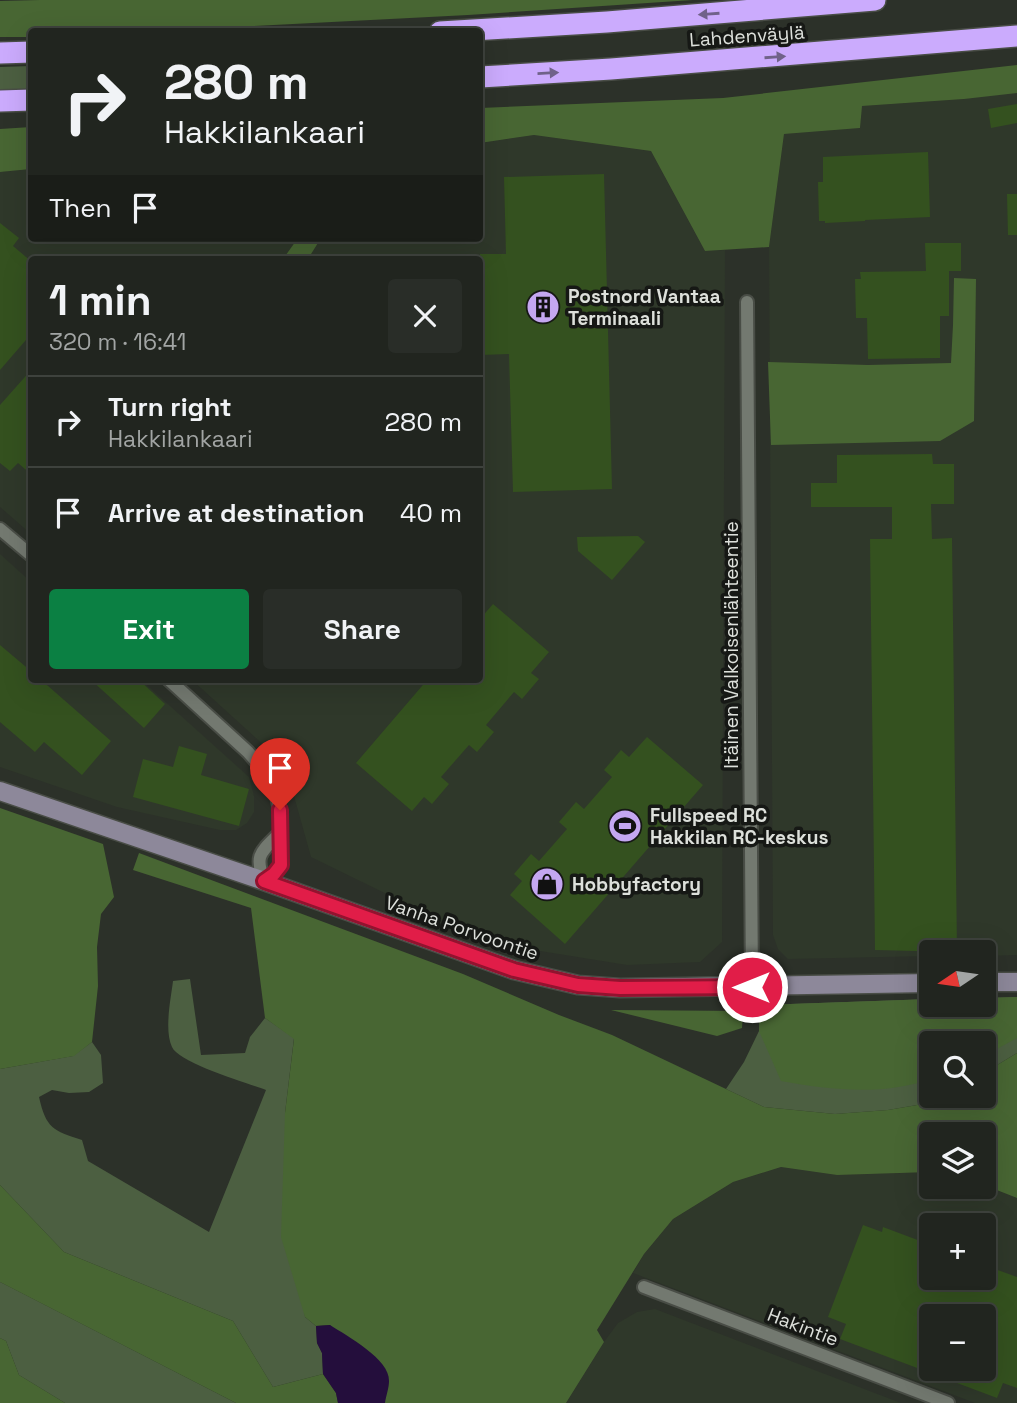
<!DOCTYPE html>
<meta charset="utf-8">
<style>
body{margin:0;font-family:"Space Grotesk",sans-serif;background:#292d28;color:#f1f3f6;height:100vh;display:flex;flex-direction:column;font-size:26px;white-space:nowrap}
*{box-sizing:border-box;margin:0}
p{font-size:23px;color:#a2a5a4}
.icon{flex:none;width:38px;height:38px;fill:none;stroke:currentColor;stroke-width:2;stroke-linecap:round;stroke-linejoin:round}
.map{position:relative;flex:1;overflow:hidden}
.details{position:absolute;left:28px;top:256px;width:455px;height:427px;display:flex;flex-direction:column;background:#21251f;border-radius:7px;box-shadow:0 7px 28px #0002,0 0 0 2px #3e423d}
.details>*{flex:none}
.guide{position:absolute;left:28px;top:28px;width:455px;height:214px;border-radius:7px;box-shadow:0 7px 28px #0002,0 0 0 2px #3e423d;background:#21251f;color:#f1f3f6;overflow:hidden}
.needle{width:46px;rotate:257deg}
.controls{position:absolute;left:919px;top:940px;display:grid;gap:14px}
.controls a{display:grid;place-items:center;width:77px;height:77px;border-radius:7px;background:#21251f;box-shadow:0 7px 28px #0002,0 0 0 2px #3e423d;font-size:35px}
.pin{position:absolute;display:grid;place-items:center;width:60px;height:60px;color:#fff;margin:-72px -30px;border-radius:50% 50% 50% 0;rotate:-45deg;box-shadow:0 0 7px #0007}
.pin .icon{rotate:45deg}
.me{position:absolute;width:77px;margin:-38px;rotate:270deg;stroke-linejoin:round;filter:drop-shadow(0 0 5px #0008)}
.turn{display:flex;align-items:center;gap:24px;height:147px;padding:0 21px;font-size:32px}
.turn .icon{width:91px;height:91px;stroke-width:2.5}
.turn b{display:block;font-size:49px;line-height:60px}
.then{display:flex;align-items:center;height:66px;padding:0 21px;background:#0003;gap:14px;font-size:26px}
.round{display:grid;place-items:center;flex:none;width:74px;height:74px;border-radius:7px;background:#292d28}
.head{display:flex;align-items:center;justify-content:space-between;height:119px;padding:0 21px}
h1{font-size:42px;font-weight:600;line-height:52px}
.button{display:flex;gap:14px;margin-top:auto;padding:14px 21px}
.button a{flex:1;height:80px;border-radius:7px;background:#0b8043;color:#fff;font-size:28px;font-weight:600;line-height:80px;text-align:center}
.button a+a{background:#292d28;color:#f1f3f6}
ul{padding:0;list-style:none}
li{display:flex;align-items:center;gap:21px;height:91px;padding:0 21px;border-top:2px solid #3e423d}
li div{flex:1}
li b{display:block;font-size:26px}
li em{font-style:normal}
.map>svg:first-child{display:block}
.built{fill:#2f382a;fill-rule:evenodd}
.green{fill:#4c5f41}
.forest{fill:#486633}
.water{fill:#240e3c}
.building{fill:#34511f;fill-rule:evenodd}
.lines{fill:none;stroke-linecap:round;stroke-linejoin:round}
.minor-casing{stroke:#494d46;stroke-width:16}
.secondary-casing{stroke:#494d46;stroke-width:21}
.motorway-casing{stroke:#494d46;stroke-width:24}
.minor{stroke:#737970;stroke-width:12}
.secondary{stroke:#8d889a;stroke-width:18}
.motorway{stroke:#cbabfd;stroke-width:21}
.oneway{fill:#706289}
.route-casing{stroke:#92132f;stroke-width:18}
.route{stroke:#e11d48;stroke-width:12}
.labels{text-anchor:middle;dominant-baseline:central;stroke-width:7;stroke-linejoin:round;paint-order:stroke}
.street-label{font-size:19px;fill:#dde0db;stroke:#161815}
.poi-label{font-size:19px;font-weight:bold;fill:#dde0db;stroke:#161815;text-anchor:start}
</style>
<div class="map">
<svg width="1017" height="1403" viewBox="0 0 1017 1403">
<rect width="100%" height="100%" fill="#2c3129"/>
<g class="built">
<polygon points="1017,74 1017,955 984,956 984,952 931,952 931,956 788,959 778,949 773,935 769,247 784,134 860,128 861,106 964,99"/>
<polygon points="534,135 651,151 705,251 725,250 722,942 700,962 627,965 534,950 444,922 311,857 287,771 277,757 191,679 480,679 480,259 308,259 321,238 480,238 480,143"/>
<polygon points="31,169 32,238 298,238 283,259 32,259 31,534 0,507 0,172"/>
<polygon points="0,554 31,582 32,679 140,679 249,777 254,796 254,812 247,823 236,830 220,830 117,807 0,767"/>
<path d="M781,1167L837,1175L931,1172V1186H984V1185L1017,1198V1403H975L633,1273L644,1254L673,1219L733,1182ZM931,1225H984V1278H931ZM931,1316H984V1368H931Z"/>
<polygon points="655,1309 901,1403 566,1403 604,1342 618,1323 637,1312"/>
</g>
<g class="green">
<polygon points="31,66 31,93 0,94 0,67"/>
<path d="M190,979L201,1055L245,1053L250,1037L265,1018L294,1038L285,1113L305,1317L316,1326L317,1343L322,1353L323,1374L273,1387L233,1321L64,1252L0,1185V1069L73,1056L92,1042L101,1055L103,1083L89,1092L69,1093L52,1090L39,1097C46,1128 53,1131 82,1140L88,1161L209,1232L266,1090C247,1083 179,1063 172,1047C164,1030 171,998 173,981Z"/>
<polygon points="1017,997 1017,1053 984,1073 984,1043 931,1043 931,1096 940,1096 923,1104 888,1110 835,1114 764,1107 726,1089 744,1062 759,1031 760,1005 931,999 931,1004 984,1004 984,998"/>
<polygon points="0,1282 10,1287 236,1403 65,1403 19,1375 6,1341 0,1338"/>
</g>
<g class="forest">
<polygon points="40,0 693,0 468,15 157,31 32,32 31,37 0,37 0,1"/>
<polygon points="1017,65 1017,93 964,99 862,106 860,128 784,134 769,247 705,251 651,151 534,135 480,143 480,108 723,98"/>
<polygon points="31,127 31,169 0,172 0,129"/>
<polygon points="298,238 321,238 308,259 283,259"/>
<polygon points="954,278 976,279 974,421 940,441 771,445 768,362 868,365 951,363 953,325"/>
<polygon points="0,808 103,844 114,897 101,914 97,947 98,986 92,1042 74,1056 0,1069"/>
<polygon points="139,853 463,974 559,1015 612,1035 764,1107 835,1114 888,1110 923,1104 940,1096 984,1096 984,1073 1017,1053 1017,1198 984,1185 984,1134 931,1134 931,1172 837,1175 781,1167 733,1182 673,1219 644,1254 597,1330 604,1342 566,1403 385,1403 330,1325 316,1326 305,1317 281,1237 285,1113 294,1039 265,1018 251,908 133,870"/>
<path d="M1017,997V1038L984,1056V1043H931V1079C882,1096 831,1090 781,1081L759,1031L760,1005L931,999V1004H984V998Z"/>
<polygon points="611,1010 743,1011 742,1028 717,1036"/>
<polygon points="0,1185 64,1252 233,1321 273,1387 323,1374 336,1393 338,1403 236,1403 0,1282"/>
<polygon points="0,1338 6,1341 19,1375 65,1403 0,1403"/>
</g>
<path class="water" d="M330,1325C347,1336 390,1359 389,1381C389,1388 386,1396 385,1403H338L336,1393L323,1374L322,1353L317,1343L316,1326Z"/>
<g class="building">
<polygon points="1017,104 1017,123 991,128 988,109"/>
<polygon points="928,152 930,217 865,220 865,221 825,223 825,221 819,221 818,182 823,182 823,157"/>
<polygon points="604,174 612,489 513,492 509,354 480,355 480,254 506,254 504,177"/>
<polygon points="1007,194 1017,194 1017,235 1008,235"/>
<polygon points="0,223 19,238 13,246 32,262 32,333 0,370"/>
<polygon points="925,243 961,243 961,271 949,271 949,316 940,316 940,358 868,359 867,318 856,318 855,279 861,279 860,272 926,271"/>
<polygon points="32,369 32,475 18,463 10,471 0,463 0,405"/>
<polygon points="932,454 933,464 954,464 954,504 931,504 932,539 952,538 957,952 875,950 870,539 892,539 892,507 811,507 811,483 837,483 837,455"/>
<polygon points="638,536 645,542 612,580 578,551 577,537"/>
<polygon points="493,604 549,652 531,673 539,679 522,699 514,692 486,725 494,732 477,752 469,745 441,777 449,784 432,804 424,797 412,811 356,763 428,679 480,679 480,619"/>
<polygon points="0,645 32,672 32,679 40,679 111,741 82,775 44,742 35,752 0,722"/>
<polygon points="90,679 138,679 165,704 144,728"/>
<polygon points="647,737 703,785 565,944 510,895 522,881 514,874 531,854 539,861 567,829 559,822 576,802 584,809 612,777 604,770 621,750 629,757"/>
<polygon points="179,746 207,754 201,775 249,789 239,826 133,797 143,759 173,767"/>
<path d="M863,1225L882,1232L883,1227L931,1245V1278H984V1265L1017,1277V1388L1003,1383L997,1398L840,1339L846,1324L828,1317ZM931,1316H984V1368H931Z"/>
</g>
<g class="lines">
<defs>
<g id="minor">
<polyline points="747,302 752,987"/>
<polyline points="0,529 32,556"/>
<path d="M168,679L248,752L268,775L276,792L280,810L281,865L274,874L264,881C254,855 261,852 279,834"/>
<polyline points="644,1287 948,1403"/>
</g>
<g id="secondary">
<polyline points="0,791 264,881 514,970 578,985 620,988 931,983"/>
<polyline points="984,982 1017,982"/>
</g>
<g id="motorway">
<polyline points="440,32 607,22 875,0"/>
<polyline points="0,53 32,52"/>
<polyline points="480,77 611,69 1017,36"/>
<polyline points="0,101 32,100"/>
</g>
</defs>
<use href="#minor" class="minor-casing"/>
<use href="#secondary" class="secondary-casing"/>
<use href="#motorway" class="motorway-casing"/>
<use href="#minor" class="minor"/>
<use href="#secondary" class="secondary"/>
<use href="#motorway" class="motorway"/>
</g>
<defs><path id="oneway-solid" d="M-6-.8H1V-3.2L6.5 0L1 3.2V.8H-6Z" transform="scale(1.75)"/></defs>
<g class="oneway">
<use href="#oneway-solid" transform="translate(709 14) rotate(176)"/>
<use href="#oneway-solid" transform="translate(775 57) rotate(-4)"/>
<use href="#oneway-solid" transform="translate(548 73) rotate(-3)"/>
</g>
<g class="lines">
<defs>
<polyline id="route" points="280,810 281,865 274,874 264,881 514,970 578,985 620,988 752,987"/>
</defs>
<use href="#route" class="route-casing"/>
<use href="#route" class="route"/>
</g>
<defs>
<symbol id="building-disc" viewBox="-11 -11 22 22"><circle r="9.5" fill="#c4a7f1" stroke="#161815"/><path d="M-4-6H4V6H1V3H-1V6H-4ZM-2.5-4.3h1.7v1.8h-1.7ZM.8-4.3h1.7v1.8H.8ZM-2.5-1h1.7V.8h-1.7ZM.8-1h1.7V.8H.8Z" fill="#111"/></symbol>
<symbol id="stadium-disc" viewBox="-11 -11 22 22"><circle r="9.5" fill="#c4a7f1" stroke="#161815"/><path d="M0-5a6.5 5 0 1 0 0 10a6.5 5 0 1 0 0-10ZM-3.5-1.8h7v3.6h-7Z" fill="#111"/></symbol>
<symbol id="shop-disc" viewBox="-11 -11 22 22"><circle r="9.5" fill="#c4a7f1" stroke="#161815"/><path d="M-5-2.5h2.3a2.7 3.5 0 0 1 5.4 0H5L5.5 6h-11ZM-1.5-2.5h3a1.5 2.3 0 0 0-3 0Z" fill="#111"/></symbol>
</defs>
<g fill-rule="evenodd">
<use href="#building-disc" x="524" y="288" width="38" height="38"/>
<use href="#stadium-disc" x="606" y="807" width="38" height="38"/>
<use href="#shop-disc" x="528" y="865" width="38" height="38"/>
</g>
<g class="labels">
<g class="street-label">
<text transform="translate(747 36) rotate(-4)">Lahdenväylä</text>
<text transform="translate(731 645) rotate(-90)">Itäinen Valkoisenlähteentie</text>
<text transform="translate(462 928) rotate(19)">Vanha Porvoontie</text>
<text transform="translate(803 1327) rotate(21)">Hakintie</text>
</g>
<g class="poi-label">
<text x="568" y="296">Postnord Vantaa<tspan x="568" dy="22">Terminaali</tspan></text>
<text x="650" y="815">Fullspeed RC<tspan x="650" dy="22">Hakkilan RC-keskus</tspan></text>
<text x="572" y="884">Hobbyfactory</text>
</g>
</g>
</svg>
<div class="controls">
<a><svg class="needle" viewBox="-14 -14 28 28"><path d="M0-13l5 13h-10z" fill="#e53935"/><path d="M0 13l5-13h-10z" fill="#a2a5a4"/></svg></a>
<a><svg class="icon" aria-label="search" viewBox="0 0 24 24"><circle cx="10" cy="10" r="6"/><path d="M15 15l6 6"/></svg></a>
<a><svg class="icon" aria-label="layers" viewBox="0 0 24 24"><path d="M12 4l9 5-9 5-9-5zM3 14l9 5 9-5"/></svg></a>
<a>+</a>
<a>−</a>
</div>
<div class="pin" style="left:280px;top:810px;background:#d93025"><svg class="icon" aria-label="arrive" viewBox="0 0 24 24"><path d="M6 21V4h12l-3 4 3 4H6"/></svg></div>
<svg class="me" style="left:752px;top:987px" viewBox="-20 -20 40 40"><circle r="17" fill="#e11d48" stroke="#fff" stroke-width="3"/><path d="M0-11L8 9 0 5-8 9z" fill="#fff"/></svg>
<div class="guide">
<div class="turn"><svg class="icon" aria-label="right" viewBox="0 0 24 24"><path d="M7 20v-9h11M14 6l5 5-5 5"/></svg><div><b>280 m</b>Hakkilankaari</div></div>
<div class="then">Then<svg class="icon" aria-label="arrive" viewBox="0 0 24 24"><path d="M6 21V4h12l-3 4 3 4H6"/></svg></div>
</div>
<section class="details">
<div class="head"><div><h1>1 min</h1><p>320 m · 16:41</p></div><a class="round"><svg class="icon" aria-label="close" viewBox="0 0 24 24"><path d="M6 6l12 12M18 6L6 18"/></svg></a></div>
<ul>
<li><svg class="icon" aria-label="right" viewBox="0 0 24 24"><path d="M7 20v-9h11M14 6l5 5-5 5"/></svg><div><b>Turn right</b><p>Hakkilankaari</p></div><em>280 m</em></li>
<li><svg class="icon" aria-label="arrive" viewBox="0 0 24 24"><path d="M6 21V4h12l-3 4 3 4H6"/></svg><div><b>Arrive at destination</b></div><em>40 m</em></li>
</ul>
<div class="button"><a>Exit</a><a>Share</a></div>
</section>
</div>
